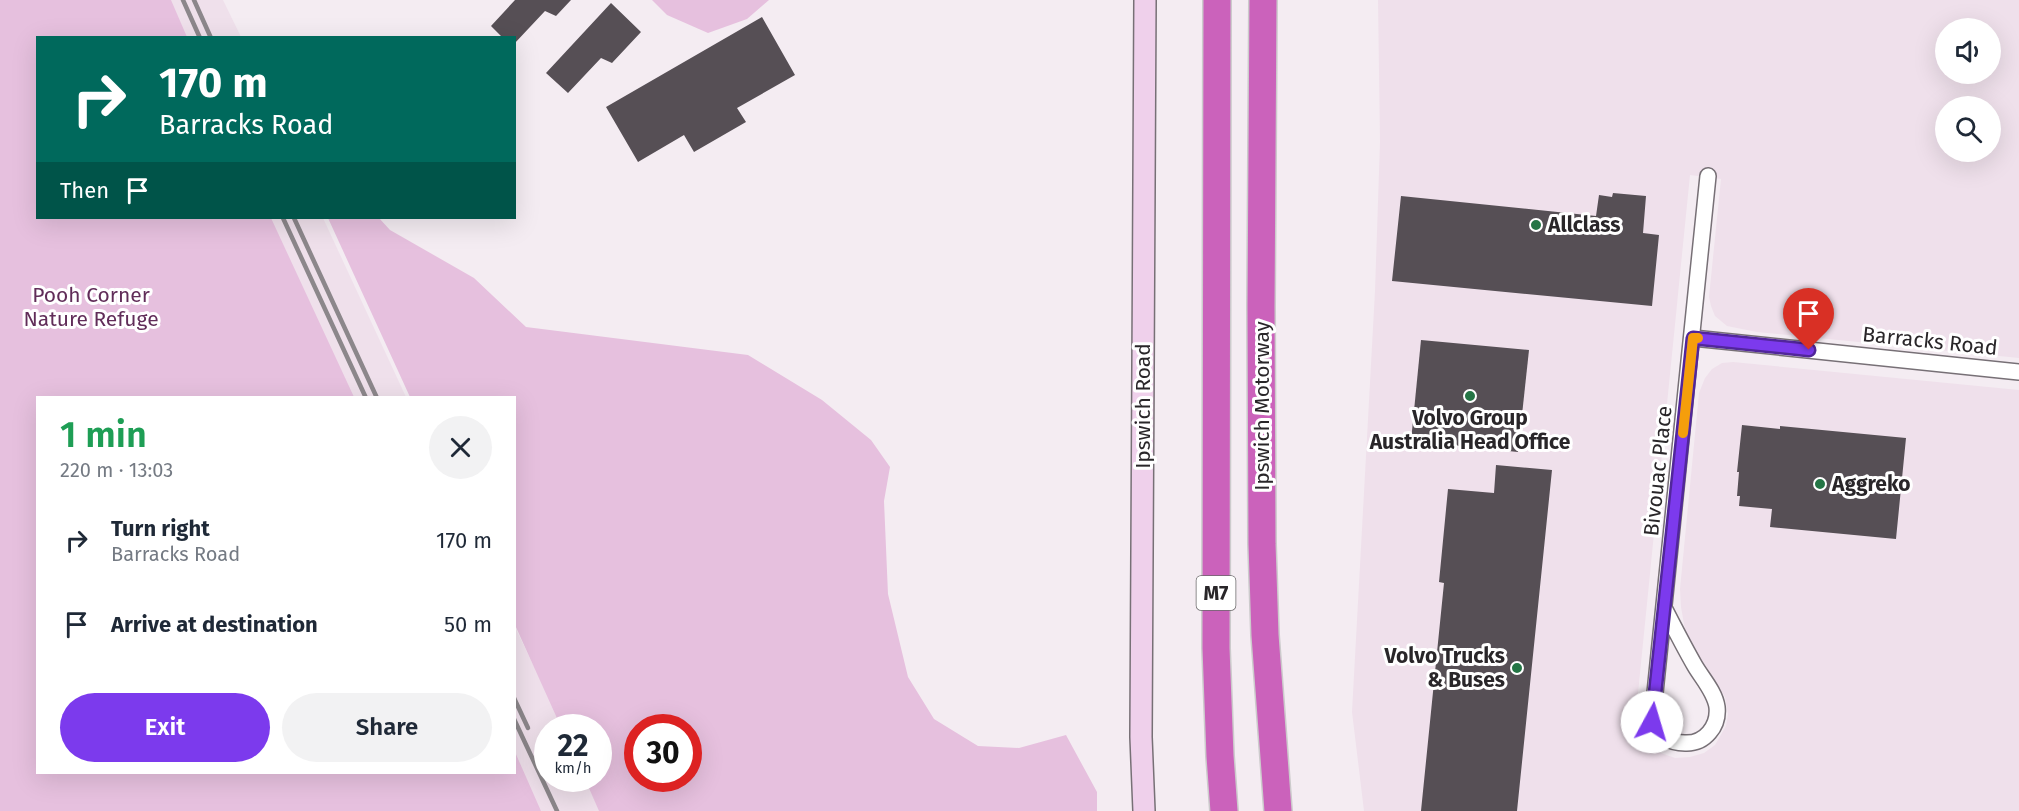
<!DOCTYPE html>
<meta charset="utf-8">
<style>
body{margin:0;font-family:"Fira Sans",sans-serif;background:#f2f2f3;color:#1f2937;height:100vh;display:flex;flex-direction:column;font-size:22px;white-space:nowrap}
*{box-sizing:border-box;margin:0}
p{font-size:20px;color:#747a83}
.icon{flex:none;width:33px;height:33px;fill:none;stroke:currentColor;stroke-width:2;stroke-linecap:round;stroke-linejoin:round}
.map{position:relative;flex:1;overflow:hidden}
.sheet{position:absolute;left:36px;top:396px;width:480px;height:378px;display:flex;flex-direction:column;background:#fff;border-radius:0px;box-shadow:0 6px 24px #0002}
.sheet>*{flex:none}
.guide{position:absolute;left:36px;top:36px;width:480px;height:183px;border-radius:0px;box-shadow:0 6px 24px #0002;background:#00695c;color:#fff;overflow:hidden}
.fabs{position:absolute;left:1935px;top:18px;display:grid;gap:12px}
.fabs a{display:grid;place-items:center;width:66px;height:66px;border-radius:50%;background:#fff;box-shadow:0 6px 24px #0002;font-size:30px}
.speed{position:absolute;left:534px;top:714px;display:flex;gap:12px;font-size:30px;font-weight:700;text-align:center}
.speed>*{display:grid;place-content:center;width:78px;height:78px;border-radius:50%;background:#fff;box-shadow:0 6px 24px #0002;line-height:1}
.speed small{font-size:15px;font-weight:400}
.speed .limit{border:9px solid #d22;background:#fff;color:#111}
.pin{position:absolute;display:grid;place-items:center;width:51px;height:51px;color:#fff;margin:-62px -26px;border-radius:50% 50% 50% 0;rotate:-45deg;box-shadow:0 0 6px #0007}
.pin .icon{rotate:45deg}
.me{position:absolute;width:66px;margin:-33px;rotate:6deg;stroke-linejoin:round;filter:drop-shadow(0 0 4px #0008)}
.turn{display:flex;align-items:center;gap:21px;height:126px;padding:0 24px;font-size:27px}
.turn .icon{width:78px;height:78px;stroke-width:2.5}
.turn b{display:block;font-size:42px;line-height:51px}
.then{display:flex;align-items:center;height:57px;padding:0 24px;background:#0003;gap:12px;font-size:22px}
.round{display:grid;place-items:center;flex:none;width:63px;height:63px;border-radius:32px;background:#f2f2f3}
.head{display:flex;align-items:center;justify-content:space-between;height:102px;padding:0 24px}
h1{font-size:36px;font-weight:600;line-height:45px;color:#1e9e55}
.button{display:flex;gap:12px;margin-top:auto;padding:12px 24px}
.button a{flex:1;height:69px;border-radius:36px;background:#7c3aed;color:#fff;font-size:24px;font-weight:600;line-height:69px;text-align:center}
.button a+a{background:#f2f2f3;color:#1f2937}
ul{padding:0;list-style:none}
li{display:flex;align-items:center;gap:18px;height:84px;padding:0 24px}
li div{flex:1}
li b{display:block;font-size:22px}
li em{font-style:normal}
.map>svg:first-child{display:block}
.built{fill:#efe0eb;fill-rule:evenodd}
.green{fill:#e6c0de;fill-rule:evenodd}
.building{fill:#564f55}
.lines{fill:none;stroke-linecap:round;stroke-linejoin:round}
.street-casing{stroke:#777076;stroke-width:18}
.secondary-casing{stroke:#777076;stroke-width:24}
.highway-casing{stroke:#cccbcc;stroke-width:30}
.street{stroke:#fff;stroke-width:15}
.secondary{stroke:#efd0eb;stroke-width:21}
.highway{stroke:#cb62bb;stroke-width:27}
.rail{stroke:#8c878b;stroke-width:4.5}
.route-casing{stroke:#51269a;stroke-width:15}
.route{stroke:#7c3aed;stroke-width:10}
.slow{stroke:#f59e0b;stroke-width:10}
.poi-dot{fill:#247545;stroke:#fff;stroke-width:2}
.labels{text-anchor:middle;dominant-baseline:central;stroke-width:6;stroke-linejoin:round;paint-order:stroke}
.shield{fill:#fff;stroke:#696769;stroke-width:1.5}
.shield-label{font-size:20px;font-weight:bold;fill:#292629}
.poi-label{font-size:21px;font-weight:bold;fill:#292629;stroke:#fff;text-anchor:start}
.park-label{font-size:21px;fill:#612d59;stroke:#fff}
.street-label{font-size:21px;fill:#292629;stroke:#fff}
</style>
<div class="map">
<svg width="2019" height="811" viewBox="0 0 2019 811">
<rect width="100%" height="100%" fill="#f4ecf2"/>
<g class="built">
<polygon points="155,0 223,0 241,37 171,37"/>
<path d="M1378,0H2019V358L1757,332L1727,326L1715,316L1711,306L1709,297L1721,179L1690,175L1636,713L1641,731L1649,744L1661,753L1675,758L1690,757L1704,753L1715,745L1726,726L1728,714L1725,697L1691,644L1685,630L1681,607L1680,589L1699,393L1705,378L1712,369L1722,363L1733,362L2019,390V811H1364L1352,712L1375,291L1380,142ZM1946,28H1990V74H1946ZM1946,106H1990V152H1946Z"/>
<polygon points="252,218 323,218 406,397 332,397"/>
<polygon points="515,627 563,727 548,728 548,778 587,779 603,811 517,811 514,772"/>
</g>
<g class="green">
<polygon points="0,0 171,0 187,37 38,38 38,218 271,218 354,397 38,398 38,772 514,772 515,752 541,811 0,811"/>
<polygon points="652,0 769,0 747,19 708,33 667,15"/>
<path d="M328,218H379L390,230L474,278L526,327L748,355L822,400L871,440L890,467L884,501L888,594L908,677L934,719L978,746L1019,748L1066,735L1097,792V811H599L585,779L598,778V728L561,727L515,625L514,398L410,397ZM638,728H688V778H638Z"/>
</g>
<g class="building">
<polygon points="515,0 571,0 556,16 545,11 514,44 514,38 503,38 491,26"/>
<polygon points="611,3 641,32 612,63 601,58 568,93 546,73"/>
<polygon points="762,17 795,75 737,108 746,122 694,152 684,135 638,162 606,107"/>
<polygon points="1613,193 1646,196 1643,233 1659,235 1652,306 1392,281 1401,196 1596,216 1599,195 1612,197"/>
<polygon points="1421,340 1529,350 1518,452 1411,441"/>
<polygon points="1742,425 1780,429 1780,426 1906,438 1896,539 1770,527 1772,509 1739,506 1740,496 1737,496 1739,472 1737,472"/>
<polygon points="1496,465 1552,470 1517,811 1421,811 1444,583 1439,582 1448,489 1494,493"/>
</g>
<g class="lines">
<defs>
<g id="street">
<polyline points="1693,338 2019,372"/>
<path d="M1664,608C1674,627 1684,647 1695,666C1702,678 1715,692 1717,707C1719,726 1705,744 1685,743C1669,743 1660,736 1652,722L1708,176"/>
</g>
<polyline id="secondary" points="1144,811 1141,737 1145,0"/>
<g id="highway">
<polyline points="1217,0 1216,648 1220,756 1224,811"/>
<polyline points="1263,0 1261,306 1262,544 1265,635 1278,811"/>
</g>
</defs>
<use href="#street" class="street-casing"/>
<use href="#secondary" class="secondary-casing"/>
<use href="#highway" class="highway-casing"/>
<use href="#street" class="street"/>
<use href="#secondary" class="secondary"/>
<use href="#highway" class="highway"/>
<g class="rail">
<polyline points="183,0 200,38"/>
<polyline points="194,0 211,38"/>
<polyline points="283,218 366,398"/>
<polyline points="294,218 377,398"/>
<polyline points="514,698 528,728"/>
<polyline points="514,719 557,811"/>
</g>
</g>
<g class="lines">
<defs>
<polyline id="route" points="1652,722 1693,338 1809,350"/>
</defs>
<use href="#route" class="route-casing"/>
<use href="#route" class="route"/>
<polyline class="slow" points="1683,433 1693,338 1698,338"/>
</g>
<g class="poi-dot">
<circle cx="1536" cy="225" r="6"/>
<circle cx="1470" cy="396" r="6"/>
<circle cx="1820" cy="484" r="6"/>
<circle cx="1517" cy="668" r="6"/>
</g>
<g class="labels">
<rect class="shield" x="1196.5" y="576" width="39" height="34" rx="4.5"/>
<g class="shield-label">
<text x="1216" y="593">M7</text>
</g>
<g class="poi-label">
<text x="1548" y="225">Allclass</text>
<text x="1470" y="418" text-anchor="middle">Volvo Group<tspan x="1470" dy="24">Australia Head Office</tspan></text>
<text x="1832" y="484">Aggreko</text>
<text x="1505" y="656" text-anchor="end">Volvo Trucks<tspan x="1505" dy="24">&amp; Buses</tspan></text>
</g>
<g class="park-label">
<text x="91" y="295">Pooh Corner<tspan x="91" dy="24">Nature Refuge</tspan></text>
</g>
<g class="street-label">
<text transform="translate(1930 341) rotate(6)">Barracks Road</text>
<text transform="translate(1143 406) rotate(-90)">Ipswich Road</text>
<text transform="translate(1262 406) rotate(-90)">Ipswich Motorway</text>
<text transform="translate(1658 471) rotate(-84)">Bivouac Place</text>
</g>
</g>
</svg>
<div class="fabs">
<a><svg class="icon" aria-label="sound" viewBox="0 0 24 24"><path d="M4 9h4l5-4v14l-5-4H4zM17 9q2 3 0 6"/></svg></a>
<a><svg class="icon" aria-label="search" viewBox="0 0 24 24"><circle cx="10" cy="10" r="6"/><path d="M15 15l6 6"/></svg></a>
</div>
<div class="speed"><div>22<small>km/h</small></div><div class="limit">30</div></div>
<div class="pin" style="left:1809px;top:350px;background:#d93025"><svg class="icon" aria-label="arrive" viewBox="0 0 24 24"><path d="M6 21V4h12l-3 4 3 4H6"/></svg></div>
<svg class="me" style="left:1652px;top:722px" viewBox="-20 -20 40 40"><circle r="19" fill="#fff"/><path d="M0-13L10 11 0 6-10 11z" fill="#7c3aed"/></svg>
<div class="guide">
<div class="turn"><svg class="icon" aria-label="right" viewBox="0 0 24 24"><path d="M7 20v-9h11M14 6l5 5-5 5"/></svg><div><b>170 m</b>Barracks Road</div></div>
<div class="then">Then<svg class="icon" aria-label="arrive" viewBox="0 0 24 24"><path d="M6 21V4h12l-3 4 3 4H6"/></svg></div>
</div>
<section class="sheet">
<div class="head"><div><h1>1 min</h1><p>220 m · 13:03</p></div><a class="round"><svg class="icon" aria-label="close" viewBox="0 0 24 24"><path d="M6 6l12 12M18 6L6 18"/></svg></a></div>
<ul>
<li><svg class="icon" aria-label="right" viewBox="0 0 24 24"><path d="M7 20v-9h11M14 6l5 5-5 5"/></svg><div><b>Turn right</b><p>Barracks Road</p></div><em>170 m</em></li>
<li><svg class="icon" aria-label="arrive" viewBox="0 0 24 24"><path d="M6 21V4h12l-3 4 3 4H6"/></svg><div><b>Arrive at destination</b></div><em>50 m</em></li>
</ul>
<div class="button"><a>Exit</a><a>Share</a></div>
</section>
</div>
